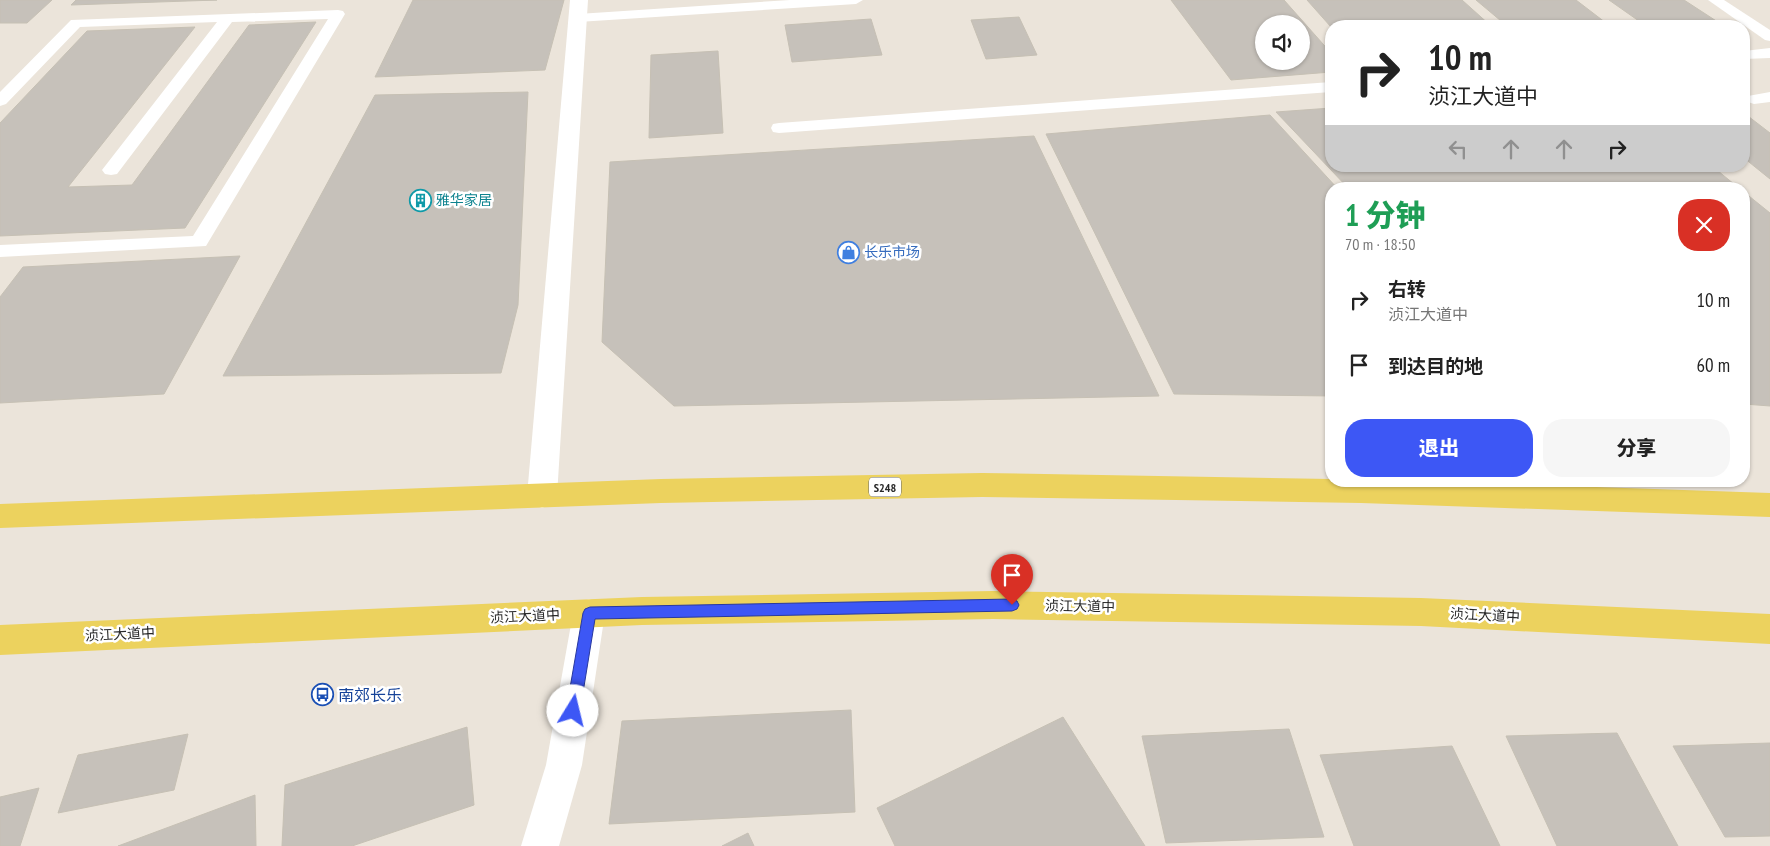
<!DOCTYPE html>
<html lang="zh">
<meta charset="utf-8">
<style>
body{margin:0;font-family:"PT Sans Narrow","Noto Sans SC",sans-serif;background:#f6f6f6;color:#222;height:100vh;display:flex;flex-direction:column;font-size:19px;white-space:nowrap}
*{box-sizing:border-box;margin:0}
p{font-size:16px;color:#767676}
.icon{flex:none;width:28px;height:28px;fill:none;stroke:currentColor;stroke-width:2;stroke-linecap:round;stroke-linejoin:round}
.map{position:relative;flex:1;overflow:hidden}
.sheet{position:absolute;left:1325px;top:182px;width:425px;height:305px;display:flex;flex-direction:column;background:#fff;border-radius:20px;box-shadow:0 1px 4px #0004}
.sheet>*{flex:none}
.banner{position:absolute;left:1325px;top:20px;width:425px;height:152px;border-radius:20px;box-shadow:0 1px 4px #0004;background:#fff;color:#222;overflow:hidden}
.buttons{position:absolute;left:1255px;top:15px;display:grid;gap:10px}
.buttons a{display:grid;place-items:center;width:55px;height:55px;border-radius:50%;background:#fff;box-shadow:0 1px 4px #0004;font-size:25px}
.pin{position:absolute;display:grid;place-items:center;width:42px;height:42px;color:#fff;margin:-51px -21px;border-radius:50% 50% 50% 0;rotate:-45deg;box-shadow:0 0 5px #0007}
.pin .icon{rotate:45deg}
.me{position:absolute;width:55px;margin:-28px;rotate:9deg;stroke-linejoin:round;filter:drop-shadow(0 0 4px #0008)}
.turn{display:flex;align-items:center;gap:18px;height:105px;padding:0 20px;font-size:22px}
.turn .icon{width:65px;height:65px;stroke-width:2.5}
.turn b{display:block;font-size:35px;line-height:42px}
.lanes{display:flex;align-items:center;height:48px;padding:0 20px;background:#0003;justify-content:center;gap:25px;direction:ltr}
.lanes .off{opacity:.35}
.round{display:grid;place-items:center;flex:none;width:52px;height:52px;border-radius:20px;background:#f6f6f6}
.overview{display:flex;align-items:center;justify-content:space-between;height:85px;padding:0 20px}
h1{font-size:30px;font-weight:800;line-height:38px;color:#1e9e55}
.primary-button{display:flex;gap:10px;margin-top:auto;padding:10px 20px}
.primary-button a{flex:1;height:58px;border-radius:20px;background:#3d57f5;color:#fff;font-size:20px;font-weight:800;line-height:58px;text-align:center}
.primary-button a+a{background:#f6f6f6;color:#222}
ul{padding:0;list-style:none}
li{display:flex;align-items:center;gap:15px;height:65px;padding:0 20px}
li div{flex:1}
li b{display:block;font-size:19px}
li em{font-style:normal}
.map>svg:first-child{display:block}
.building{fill:#c6c1ba;stroke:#c6c0b4;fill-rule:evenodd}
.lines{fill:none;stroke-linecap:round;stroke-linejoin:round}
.service{fill:#fff;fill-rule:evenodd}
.minor{fill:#fff;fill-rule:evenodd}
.primary{fill:#ecd25e;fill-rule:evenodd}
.route{fill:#3d57f5;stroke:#28399f}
.labels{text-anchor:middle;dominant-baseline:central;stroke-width:5;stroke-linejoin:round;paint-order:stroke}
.shield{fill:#fff;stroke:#696969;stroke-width:1}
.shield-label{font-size:12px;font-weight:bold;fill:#292929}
.culture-label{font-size:14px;fill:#0d838f;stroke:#fff;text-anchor:start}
.shop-label{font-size:14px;fill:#366cbe;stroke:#fff;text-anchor:start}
.street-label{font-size:14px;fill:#292929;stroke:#fff}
.near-transit-label{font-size:16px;fill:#164399;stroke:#fff;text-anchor:start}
</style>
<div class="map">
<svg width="1770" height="846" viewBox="0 0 1770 846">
<rect width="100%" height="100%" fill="#ebe4da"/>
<g class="building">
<polygon points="0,0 52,0 27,23 0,23"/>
<polygon points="76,0 217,0 71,5"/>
<polygon points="413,0 564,0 545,70 375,77"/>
<path d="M1171,0H1284L1331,53V72L1231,80ZM1264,24H1301V61H1264Z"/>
<polygon points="1307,0 1462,0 1491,26 1331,27"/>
<polygon points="1476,0 1576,0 1610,26 1507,26"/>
<polygon points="1609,0 1684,0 1724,26 1646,26"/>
<polygon points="1019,17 1037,55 986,59 971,20"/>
<polygon points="871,19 882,55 792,62 785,25"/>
<polygon points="316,22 185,228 0,236 0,123 87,31 195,27 68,187 132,185 249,25"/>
<polygon points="718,51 723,133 649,138 651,55"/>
<polygon points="528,92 518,305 501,373 223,376 375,95"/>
<polygon points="1331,108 1331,166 1712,166 1740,189 1349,189 1276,112"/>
<polygon points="1744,113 1770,133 1770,179 1744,158"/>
<polygon points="1270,115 1338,189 1331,189 1331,396 1174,394 1046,134"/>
<polygon points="1034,136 1159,396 674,406 602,342 610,162"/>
<polygon points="1744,192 1770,213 1770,406 1744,404"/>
<polygon points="240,256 164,394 0,403 0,297 23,267"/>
<polygon points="851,710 855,812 609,824 622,721"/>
<polygon points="1063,717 1145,846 895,846 877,808"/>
<polygon points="467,727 474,805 352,846 282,846 285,785"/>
<polygon points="1289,729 1324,837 1166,843 1142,736"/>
<polygon points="1617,733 1678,846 1557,846 1506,736"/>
<polygon points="188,734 174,790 58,813 78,755"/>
<polygon points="1770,743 1770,836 1725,837 1673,746"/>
<polygon points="1452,746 1500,846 1354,846 1320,755"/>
<polygon points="39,788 20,846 0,846 0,797"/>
<polygon points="255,795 256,846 118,846"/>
<polygon points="748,833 754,846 722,846"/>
</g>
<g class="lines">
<g class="service">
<polygon points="790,0 863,0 856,4 578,22 573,21 571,18 573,15 578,14"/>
<polygon points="1708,0 1724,0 1770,30 1770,41 1765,40"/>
<polygon points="338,10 343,11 345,14 206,246 0,257 0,245 193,236 328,19 232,22 117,174 111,175 105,174 102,170 217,22 80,27 6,104 0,106 0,92 71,20"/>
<polygon points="1770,48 1770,58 1744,59 1744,51"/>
<polygon points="1331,82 1331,92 779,133 773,132 771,128 773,124 779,123"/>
<polygon points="1770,92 1770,102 1754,104 1748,102 1746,99 1748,96"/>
</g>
<g class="minor">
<polygon points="570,0 588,0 557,496 552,504 542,508 532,504 527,496"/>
<polygon points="589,599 600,603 605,613 582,765 559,846 521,846 546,765 573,613 578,603"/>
</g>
<g class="primary">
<polygon points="982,473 1331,479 1331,481 1418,481 1770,493 1770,517 1361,503 982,497 661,503 0,528 0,504 661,479"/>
<polygon points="993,591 1421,598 1770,614 1770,644 1421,626 993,619 642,625 0,655 0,625 642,597"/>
</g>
</g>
<polygon class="route" points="1012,599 1017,601 1019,605 1017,609 1012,611 595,619 580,711 578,716 573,718 568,716 566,711 583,613 585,609 590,607"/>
<defs>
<symbol id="building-ring" viewBox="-11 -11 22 22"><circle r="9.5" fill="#fff" stroke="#0f9aa8" stroke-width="1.5"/><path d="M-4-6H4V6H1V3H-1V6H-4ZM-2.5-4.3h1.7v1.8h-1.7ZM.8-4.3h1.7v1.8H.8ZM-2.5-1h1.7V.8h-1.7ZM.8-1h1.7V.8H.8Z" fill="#0f9aa8"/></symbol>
<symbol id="shop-ring" viewBox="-11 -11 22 22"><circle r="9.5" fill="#fff" stroke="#3f7fe0" stroke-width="1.5"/><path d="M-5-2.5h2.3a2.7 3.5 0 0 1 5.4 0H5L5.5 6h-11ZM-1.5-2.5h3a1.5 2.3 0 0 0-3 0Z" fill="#3f7fe0"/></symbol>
<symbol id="bus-ring" viewBox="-11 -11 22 22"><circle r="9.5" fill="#fff" stroke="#1a4fb4" stroke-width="1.5"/><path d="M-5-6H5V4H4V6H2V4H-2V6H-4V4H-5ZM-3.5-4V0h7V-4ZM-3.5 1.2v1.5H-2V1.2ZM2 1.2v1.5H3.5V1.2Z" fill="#1a4fb4"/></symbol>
</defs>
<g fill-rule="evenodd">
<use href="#building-ring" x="408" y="188" width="25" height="25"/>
<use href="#shop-ring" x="836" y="240" width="25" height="25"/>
<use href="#bus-ring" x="310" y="682" width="25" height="25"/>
</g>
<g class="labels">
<rect class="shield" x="869" y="477.5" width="32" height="19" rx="4"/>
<g class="shield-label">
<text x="885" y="487">S248</text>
</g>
<g class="culture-label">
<text x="436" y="200">雅华家居</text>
</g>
<g class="shop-label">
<text x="864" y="252">长乐市场</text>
</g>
<g class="street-label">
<text transform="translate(1080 606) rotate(1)">浈江大道中</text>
<text transform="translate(1485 615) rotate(3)">浈江大道中</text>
<text transform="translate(525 616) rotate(-3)">浈江大道中</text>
<text transform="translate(120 634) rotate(-3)">浈江大道中</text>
</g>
<g class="near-transit-label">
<text x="338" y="695">南郊长乐</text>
</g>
</g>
</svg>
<div class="buttons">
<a><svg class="icon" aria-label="sound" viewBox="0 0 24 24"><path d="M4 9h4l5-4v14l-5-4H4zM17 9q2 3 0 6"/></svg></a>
</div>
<div class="pin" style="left:1012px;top:605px;background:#d93025"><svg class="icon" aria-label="arrive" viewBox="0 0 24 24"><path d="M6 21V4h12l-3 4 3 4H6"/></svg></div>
<svg class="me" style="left:573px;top:711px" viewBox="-20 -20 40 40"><circle r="19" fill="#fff"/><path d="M0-13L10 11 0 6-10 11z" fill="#3d57f5"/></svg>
<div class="banner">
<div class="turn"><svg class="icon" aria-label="right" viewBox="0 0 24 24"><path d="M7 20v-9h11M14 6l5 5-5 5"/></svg><div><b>10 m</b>浈江大道中</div></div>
<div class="lanes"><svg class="icon off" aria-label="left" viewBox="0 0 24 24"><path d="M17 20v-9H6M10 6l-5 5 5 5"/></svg><svg class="icon off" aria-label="ahead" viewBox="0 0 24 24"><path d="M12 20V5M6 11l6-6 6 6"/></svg><svg class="icon off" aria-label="ahead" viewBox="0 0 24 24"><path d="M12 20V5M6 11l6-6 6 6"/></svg><svg class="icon" aria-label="right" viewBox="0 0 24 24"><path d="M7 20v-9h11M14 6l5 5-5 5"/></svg></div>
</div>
<section class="sheet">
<div class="overview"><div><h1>1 分钟</h1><p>70 m · 18:50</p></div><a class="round" style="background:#d93025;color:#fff"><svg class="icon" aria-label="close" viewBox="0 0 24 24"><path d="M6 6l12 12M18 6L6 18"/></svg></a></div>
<ul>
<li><svg class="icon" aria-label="right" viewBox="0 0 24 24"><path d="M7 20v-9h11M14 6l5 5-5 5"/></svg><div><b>右转</b><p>浈江大道中</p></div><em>10 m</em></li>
<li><svg class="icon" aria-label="arrive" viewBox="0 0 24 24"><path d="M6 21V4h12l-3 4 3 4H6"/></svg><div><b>到达目的地</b></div><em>60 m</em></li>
</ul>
<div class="primary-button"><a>退出</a><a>分享</a></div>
</section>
</div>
